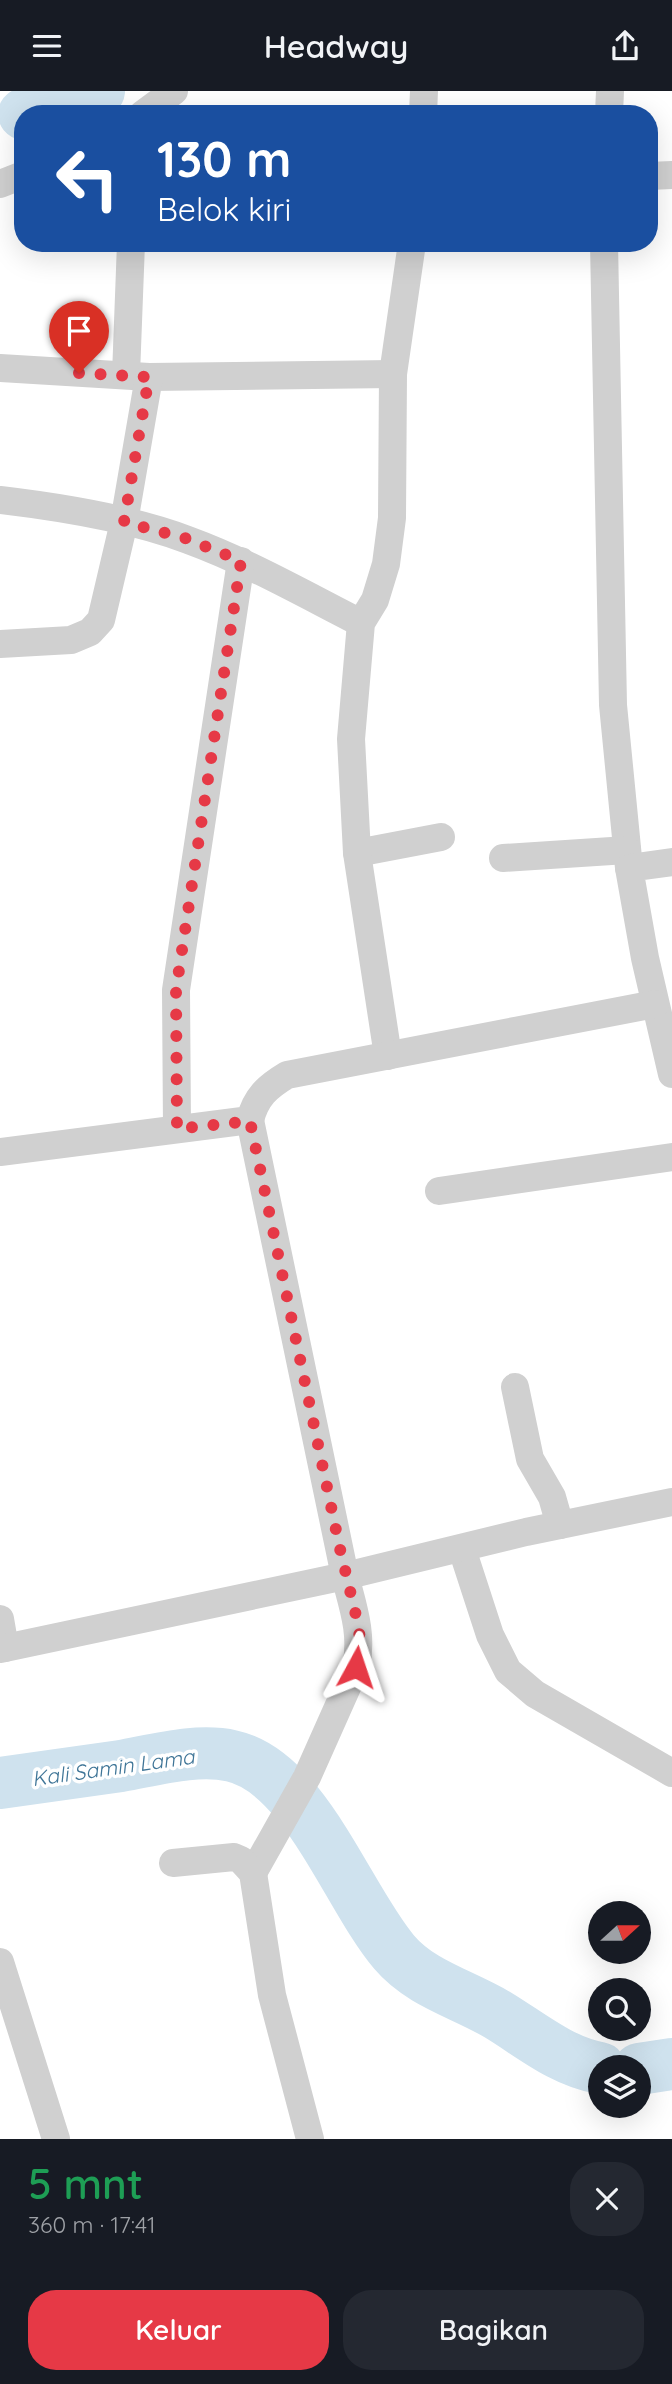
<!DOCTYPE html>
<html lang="id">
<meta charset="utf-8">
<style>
body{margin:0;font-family:Quicksand,sans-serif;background:#242831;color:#f1f3f6;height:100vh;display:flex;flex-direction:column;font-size:26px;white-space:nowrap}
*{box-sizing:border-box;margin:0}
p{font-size:23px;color:#9ea1a6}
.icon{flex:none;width:38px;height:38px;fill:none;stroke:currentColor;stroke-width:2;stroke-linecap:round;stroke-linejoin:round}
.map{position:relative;height:2048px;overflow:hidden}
.sheet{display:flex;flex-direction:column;background:#171b24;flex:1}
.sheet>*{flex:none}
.guide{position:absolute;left:14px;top:14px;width:644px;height:147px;border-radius:28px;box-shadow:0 7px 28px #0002;background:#1a4fa0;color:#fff;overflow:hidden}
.needle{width:46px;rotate:69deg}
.fabs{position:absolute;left:588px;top:1810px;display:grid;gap:14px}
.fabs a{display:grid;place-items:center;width:63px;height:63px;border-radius:50%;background:#171b24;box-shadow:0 7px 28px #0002;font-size:35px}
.pin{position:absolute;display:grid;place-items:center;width:60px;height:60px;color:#fff;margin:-72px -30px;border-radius:50% 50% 50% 0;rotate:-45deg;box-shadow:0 0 7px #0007}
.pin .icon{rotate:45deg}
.me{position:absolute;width:77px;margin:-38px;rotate:5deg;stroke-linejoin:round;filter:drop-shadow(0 0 5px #0008)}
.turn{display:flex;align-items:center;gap:24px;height:147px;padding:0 28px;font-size:32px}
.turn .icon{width:91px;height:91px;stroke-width:2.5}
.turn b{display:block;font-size:49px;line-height:60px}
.round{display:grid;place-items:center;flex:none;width:74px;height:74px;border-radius:28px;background:#242831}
.head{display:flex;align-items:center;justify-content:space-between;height:119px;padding:0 28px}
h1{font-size:42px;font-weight:600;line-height:52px;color:#1e9e55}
.cta{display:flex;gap:14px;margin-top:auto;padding:14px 28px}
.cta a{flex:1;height:80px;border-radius:28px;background:#e63946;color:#fff;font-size:28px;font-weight:600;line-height:80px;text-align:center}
.cta a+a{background:#242831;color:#f1f3f6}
header{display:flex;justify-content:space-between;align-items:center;height:91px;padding:0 28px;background:#171b24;font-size:32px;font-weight:600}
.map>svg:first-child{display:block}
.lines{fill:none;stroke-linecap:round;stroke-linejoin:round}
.river{stroke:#cfe2ee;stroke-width:52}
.minor{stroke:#d0d0d0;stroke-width:28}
.route{stroke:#e63946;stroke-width:12;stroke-dasharray:0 21.6}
.labels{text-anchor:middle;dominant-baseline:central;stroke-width:7;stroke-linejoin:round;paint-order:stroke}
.water-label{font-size:21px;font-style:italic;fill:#3f7597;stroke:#fff}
</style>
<header><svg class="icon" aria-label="menu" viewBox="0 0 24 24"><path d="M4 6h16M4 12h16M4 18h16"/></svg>Headway<svg class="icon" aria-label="share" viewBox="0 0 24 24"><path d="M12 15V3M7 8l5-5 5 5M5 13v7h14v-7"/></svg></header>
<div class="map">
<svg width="672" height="2048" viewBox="0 0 672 2048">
<rect width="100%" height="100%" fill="#fff"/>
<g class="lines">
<g class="river">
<polyline points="24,23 99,0"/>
<path d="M0,1692C40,1686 81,1681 121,1675C155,1669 197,1657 232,1665C305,1681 348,1807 394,1861C421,1893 463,1903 498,1924C531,1944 561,1970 600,1977"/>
<polyline points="639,1978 672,1973"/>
</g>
<g class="minor">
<polyline points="143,23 174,0"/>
<polyline points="423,23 424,0"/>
<polyline points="609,23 610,0"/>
<polyline points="649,85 672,84"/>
<polyline points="0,93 23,84"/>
<polyline points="604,152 613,614 629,777"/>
<polyline points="0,277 149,286 393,283"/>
<polyline points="126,284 131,152"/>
<path d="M0,409C59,416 133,428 188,449C248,471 304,503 361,532"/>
<polyline points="0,553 71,549 90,541 101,529 124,431 149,286"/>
<polyline points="357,762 441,746"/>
<polyline points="503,767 627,759"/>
<polyline points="672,771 629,777 645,867 672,983"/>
<polyline points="388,965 357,762 351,648 361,532 375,509 386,473 392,427 393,283 412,152"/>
<path d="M250,1029L345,1485C353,1516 363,1543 356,1576L307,1686L253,1782"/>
<polyline points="177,1038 176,899 241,470"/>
<path d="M0,1061L250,1029C256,1006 267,996 287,984L655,913"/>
<polyline points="439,1100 672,1066"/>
<polyline points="515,1296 530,1368 552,1406 560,1434"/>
<polyline points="462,1458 490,1544 508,1580 535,1603 672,1682"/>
<polyline points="0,1528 5,1557"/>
<polyline points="0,1558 345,1485 526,1441 672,1411"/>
<polyline points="173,1772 234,1766 241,1769 253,1782 272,1904 310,2048"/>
<polyline points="0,1871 56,2048"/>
</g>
</g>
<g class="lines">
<polyline class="route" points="79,282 149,286 124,431 185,447 241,470 176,899 177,1038 250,1030 340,1458 359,1537 360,1556 356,1576"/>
</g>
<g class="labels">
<g class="water-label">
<text transform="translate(113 1676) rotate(-8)">Kali Samin Lama</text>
</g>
</g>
</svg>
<div class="fabs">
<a><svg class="needle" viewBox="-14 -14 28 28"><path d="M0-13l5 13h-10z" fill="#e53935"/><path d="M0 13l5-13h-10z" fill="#9ea1a6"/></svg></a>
<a><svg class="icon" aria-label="search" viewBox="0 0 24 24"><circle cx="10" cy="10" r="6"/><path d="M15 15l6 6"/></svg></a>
<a><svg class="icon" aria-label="layers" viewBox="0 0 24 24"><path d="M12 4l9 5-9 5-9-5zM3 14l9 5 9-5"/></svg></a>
</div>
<div class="pin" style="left:79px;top:282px;background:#d93025"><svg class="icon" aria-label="arrive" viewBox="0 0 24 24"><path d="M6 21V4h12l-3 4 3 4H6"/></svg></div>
<svg class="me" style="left:356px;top:1576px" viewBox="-20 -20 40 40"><path d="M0-17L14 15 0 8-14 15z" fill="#e63946" stroke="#fff" stroke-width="4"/></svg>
<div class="guide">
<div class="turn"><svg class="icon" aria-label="left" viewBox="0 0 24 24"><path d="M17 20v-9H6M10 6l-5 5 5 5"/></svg><div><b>130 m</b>Belok kiri</div></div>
</div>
</div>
<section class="sheet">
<div class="head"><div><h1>5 mnt</h1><p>360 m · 17:41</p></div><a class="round"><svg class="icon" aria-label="close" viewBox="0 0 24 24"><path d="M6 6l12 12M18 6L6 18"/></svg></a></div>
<div class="cta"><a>Keluar</a><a>Bagikan</a></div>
</section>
